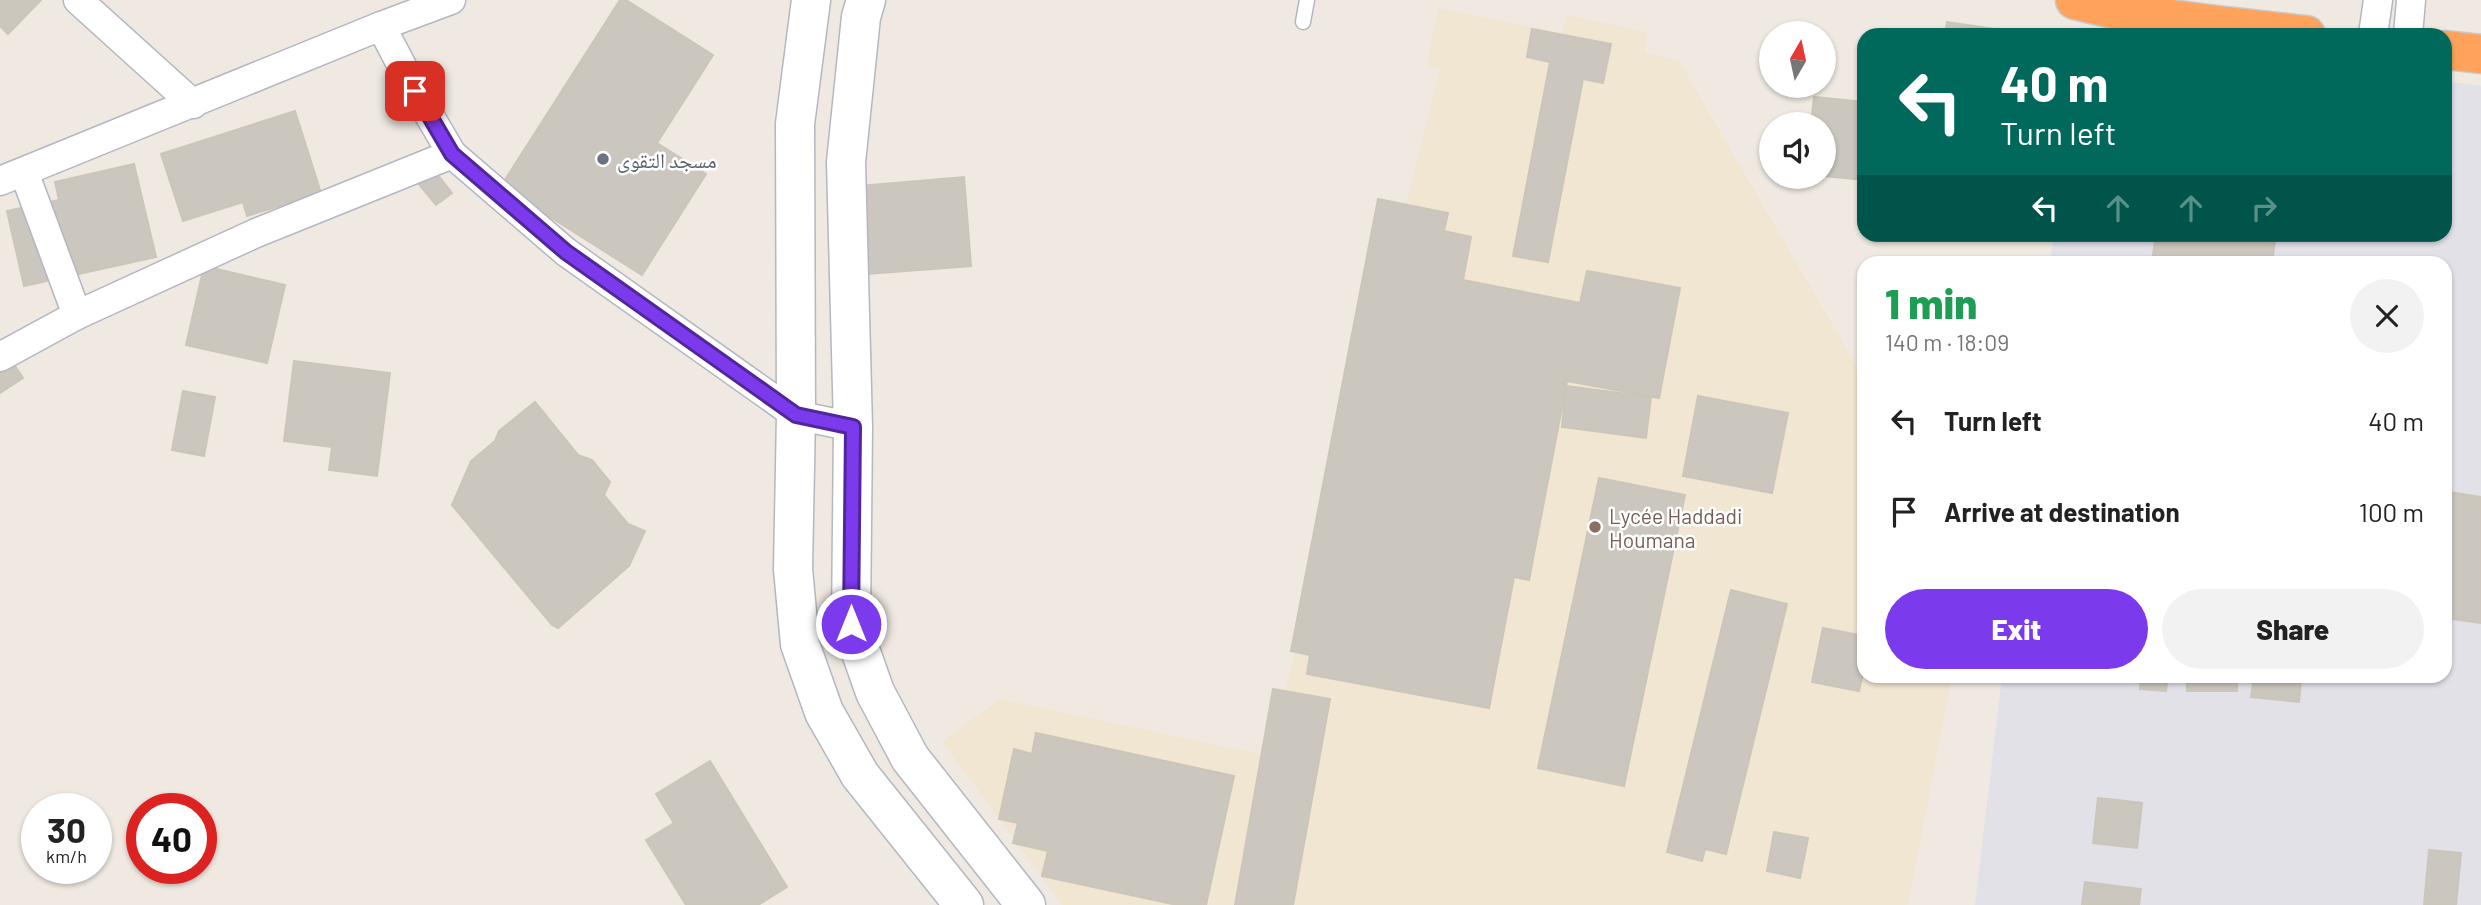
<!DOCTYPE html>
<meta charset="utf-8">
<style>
body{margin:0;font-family:Barlow,"Noto Naskh Arabic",sans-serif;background:#f2f2f2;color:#222;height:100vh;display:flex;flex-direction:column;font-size:26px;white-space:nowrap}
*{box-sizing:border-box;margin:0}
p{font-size:23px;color:#767676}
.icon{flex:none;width:38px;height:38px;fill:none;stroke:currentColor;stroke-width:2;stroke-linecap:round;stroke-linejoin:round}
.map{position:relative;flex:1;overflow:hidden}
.drawer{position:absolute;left:1857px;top:256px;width:595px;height:427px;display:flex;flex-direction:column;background:#fff;border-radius:21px;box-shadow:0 2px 5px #0004}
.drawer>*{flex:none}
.top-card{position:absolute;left:1857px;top:28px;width:595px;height:214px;border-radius:21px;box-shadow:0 2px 5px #0004;background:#00695c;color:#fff;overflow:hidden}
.needle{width:46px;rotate:9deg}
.tools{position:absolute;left:1759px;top:21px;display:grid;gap:14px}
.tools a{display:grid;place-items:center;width:77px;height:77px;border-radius:50%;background:#fff;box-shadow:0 2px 5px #0004;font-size:35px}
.speed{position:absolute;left:21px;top:793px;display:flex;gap:14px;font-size:35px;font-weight:700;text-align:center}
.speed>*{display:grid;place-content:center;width:91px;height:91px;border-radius:50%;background:#fff;box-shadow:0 2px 5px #0004;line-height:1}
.speed small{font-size:18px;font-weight:400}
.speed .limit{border:10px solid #d22;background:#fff;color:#111}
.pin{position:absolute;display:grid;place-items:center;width:60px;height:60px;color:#fff;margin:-30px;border-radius:14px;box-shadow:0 4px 10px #0006}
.me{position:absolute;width:77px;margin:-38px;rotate:0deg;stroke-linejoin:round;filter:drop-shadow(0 0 5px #0008)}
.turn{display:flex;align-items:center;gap:24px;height:147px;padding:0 28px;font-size:32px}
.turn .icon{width:91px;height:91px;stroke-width:2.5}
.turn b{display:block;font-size:49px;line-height:60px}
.lanes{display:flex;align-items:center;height:66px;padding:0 28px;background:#0003;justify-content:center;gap:35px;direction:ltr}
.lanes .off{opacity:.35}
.round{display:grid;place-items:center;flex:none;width:74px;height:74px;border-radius:37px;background:#f2f2f2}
.headline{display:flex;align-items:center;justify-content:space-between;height:119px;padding:0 28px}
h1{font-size:42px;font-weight:800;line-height:52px;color:#1e9e55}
.primary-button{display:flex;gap:14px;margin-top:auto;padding:14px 28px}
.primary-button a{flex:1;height:80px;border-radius:42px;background:#7c3aed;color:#fff;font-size:28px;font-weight:800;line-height:80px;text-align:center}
.primary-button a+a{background:#f2f2f2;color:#222}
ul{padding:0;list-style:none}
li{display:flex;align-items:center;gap:21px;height:91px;padding:0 28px}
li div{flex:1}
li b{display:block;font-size:26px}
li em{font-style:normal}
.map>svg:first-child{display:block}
.industrial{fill:#e3e1e8}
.education{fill:#f0e6d1}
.building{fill:#cbc7bf;stroke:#cbc5ba;stroke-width:2}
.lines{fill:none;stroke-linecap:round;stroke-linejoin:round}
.lane-casing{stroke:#b4b7c1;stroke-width:17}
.street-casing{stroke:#b4b7c1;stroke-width:31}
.secondary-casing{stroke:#b4b7c1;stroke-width:41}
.highway-casing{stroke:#c9c9c9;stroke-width:41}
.lane{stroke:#fff;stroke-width:14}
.street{stroke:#fff;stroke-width:28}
.secondary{stroke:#fff;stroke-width:38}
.highway{stroke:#ffa35c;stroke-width:38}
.route-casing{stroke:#51269a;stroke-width:18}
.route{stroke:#7c3aed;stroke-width:12}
.worship-dot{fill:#6b7280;stroke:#fff;stroke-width:2.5}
.education-dot{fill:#8d6e63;stroke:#fff;stroke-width:2.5}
.labels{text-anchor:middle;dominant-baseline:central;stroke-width:5;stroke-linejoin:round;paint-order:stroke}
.worship-label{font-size:21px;fill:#5b616d;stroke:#fff;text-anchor:start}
.education-label{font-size:21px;fill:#785e54;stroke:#fff;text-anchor:start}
</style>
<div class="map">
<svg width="2481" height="905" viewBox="0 0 2481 905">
<rect width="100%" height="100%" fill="#efe9e1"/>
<polygon class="industrial" points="2445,81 2481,86 2481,905 1975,905 2002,676 2445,676 2445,262 2050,262 2054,235 2445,234"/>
<polygon class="education" points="1438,8 1562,33 1567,15 1647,32 1645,53 1679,61 1864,379 1864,676 1952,676 1908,905 1062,905 942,741 1000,699 1269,756 1440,69 1427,65"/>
<g class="building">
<polygon points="0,0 41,0 8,34 0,26"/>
<polygon points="620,0 626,0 713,55 657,143 706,174 642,275 501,186"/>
<polygon points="1947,22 2022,33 2021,35 1945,35"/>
<polygon points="1532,29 1611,44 1603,83 1583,79 1548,262 1513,256 1550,62 1527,57"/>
<polygon points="1814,97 1864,102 1864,180 1824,176 1824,124 1811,124"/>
<polygon points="295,111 321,193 247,216 243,202 183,221 161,154"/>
<polygon points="134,164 156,257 24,286 7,211 59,200 55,182"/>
<polygon points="433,169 452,193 436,205 417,182"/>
<polygon points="964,177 971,266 867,274 860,186"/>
<polygon points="1378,199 1448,213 1444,231 1471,237 1463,280 1580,303 1587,271 1680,288 1659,398 1567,381 1529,580 1514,577 1489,708 1307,674 1310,655 1291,651"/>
<polygon points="2156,234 2226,234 2275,241 2272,262 2152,262"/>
<polygon points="204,266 285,285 267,363 186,345"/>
<polygon points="11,360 23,378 0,393 0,367"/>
<polygon points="294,361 390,373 377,476 329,470 332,447 284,441"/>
<polygon points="1566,386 1651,397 1646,438 1562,427"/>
<polygon points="183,391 215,397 204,456 172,450"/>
<polygon points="1698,396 1788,413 1772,493 1683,476"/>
<polygon points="535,402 578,455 592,460 610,482 604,495 628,524 645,531 629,566 558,628 552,625 452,505 471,461 495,441 499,431"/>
<polygon points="1599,478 1685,495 1624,786 1538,768"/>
<polygon points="2449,492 2481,497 2481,623 2445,618 2445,517"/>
<polygon points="1731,590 1787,604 1726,854 1705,849 1702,861 1667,852"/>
<polygon points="1823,628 1864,636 1864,669 1859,691 1812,682"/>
<polygon points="2141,676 2168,676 2166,691 2140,689"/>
<rect x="2187" y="676" width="50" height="15"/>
<polygon points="2254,676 2301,680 2299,702 2251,697"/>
<polygon points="1273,689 1330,699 1293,905 1235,905"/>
<polygon points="1036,733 1234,776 1206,905 1177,905 1042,876 1048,851 1013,843 1018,823 999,819 1014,749 1032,754"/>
<polygon points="710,761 787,887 758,905 686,905 646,840 674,823 656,794"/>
<polygon points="2098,798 2142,803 2137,848 2093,843"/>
<polygon points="1774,832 1808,838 1800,878 1767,871"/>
<polygon points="2429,850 2461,853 2456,905 2424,905"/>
<polygon points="2085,882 2141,889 2139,905 2082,905"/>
</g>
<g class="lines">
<defs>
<polyline id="lane" points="1303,22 1307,0"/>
<g id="street">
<polyline points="78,0 193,104"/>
<polyline points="381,26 415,91 452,154 566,252 796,415 853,427"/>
<polyline points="2373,35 2378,0"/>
<polyline points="2408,35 2411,0"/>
<polyline points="24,172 77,315"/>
<polyline points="0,181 381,26 451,0"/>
<polyline points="0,357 77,315 256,233 452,154"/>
</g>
<g id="secondary">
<polyline points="811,0 795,124 796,415 793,569 800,644 824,712 860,775 964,905"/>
<polyline points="866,0 861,17 846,162 853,427 851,624 875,692 910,758 1026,905"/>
</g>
<g id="highway">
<path d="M2075,0C2150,20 2228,26 2306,35"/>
<polyline points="2445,50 2481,54"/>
</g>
</defs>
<use href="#lane" class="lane-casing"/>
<use href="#street" class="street-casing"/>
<use href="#secondary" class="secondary-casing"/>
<use href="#highway" class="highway-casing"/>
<use href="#lane" class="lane"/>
<use href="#street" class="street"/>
<use href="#secondary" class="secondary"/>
<use href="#highway" class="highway"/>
</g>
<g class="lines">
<defs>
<polyline id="route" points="415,91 452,154 566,252 796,415 853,427 851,624"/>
</defs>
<use href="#route" class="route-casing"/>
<use href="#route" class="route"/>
</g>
<circle class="worship-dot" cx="603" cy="159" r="7"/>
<circle class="education-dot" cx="1595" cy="527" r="7"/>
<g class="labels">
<g class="worship-label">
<text x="617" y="159">مسجد التقوى</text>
</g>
<g class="education-label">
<text x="1609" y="515">Lycée Haddadi<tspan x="1609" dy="24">Houmana</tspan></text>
</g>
</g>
</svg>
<div class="tools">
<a><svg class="needle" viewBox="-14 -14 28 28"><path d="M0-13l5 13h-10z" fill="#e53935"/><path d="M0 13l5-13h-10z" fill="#767676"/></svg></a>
<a><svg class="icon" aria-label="sound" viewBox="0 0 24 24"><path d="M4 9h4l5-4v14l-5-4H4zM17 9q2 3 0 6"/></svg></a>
</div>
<div class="speed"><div>30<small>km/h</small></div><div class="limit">40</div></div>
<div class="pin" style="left:415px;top:91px;background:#d93025"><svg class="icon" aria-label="arrive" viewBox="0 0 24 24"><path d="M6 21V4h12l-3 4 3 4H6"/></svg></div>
<svg class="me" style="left:851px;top:624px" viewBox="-20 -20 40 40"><circle r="17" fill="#7c3aed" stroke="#fff" stroke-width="3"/><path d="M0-11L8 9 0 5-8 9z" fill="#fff"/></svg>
<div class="top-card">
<div class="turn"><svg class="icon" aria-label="left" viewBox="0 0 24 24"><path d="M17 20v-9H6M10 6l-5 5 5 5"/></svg><div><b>40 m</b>Turn left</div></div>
<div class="lanes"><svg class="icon" aria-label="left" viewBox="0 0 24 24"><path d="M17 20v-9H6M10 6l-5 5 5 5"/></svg><svg class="icon off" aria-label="ahead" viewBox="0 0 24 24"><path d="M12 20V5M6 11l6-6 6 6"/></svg><svg class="icon off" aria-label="ahead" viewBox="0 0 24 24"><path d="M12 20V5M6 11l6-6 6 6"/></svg><svg class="icon off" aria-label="right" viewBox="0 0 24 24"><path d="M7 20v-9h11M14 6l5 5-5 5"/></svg></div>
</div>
<section class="drawer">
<div class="headline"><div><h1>1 min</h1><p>140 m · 18:09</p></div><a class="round"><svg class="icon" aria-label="close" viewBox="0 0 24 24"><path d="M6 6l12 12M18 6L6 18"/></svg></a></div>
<ul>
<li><svg class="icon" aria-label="left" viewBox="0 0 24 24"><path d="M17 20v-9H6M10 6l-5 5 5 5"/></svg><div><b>Turn left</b></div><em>40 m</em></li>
<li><svg class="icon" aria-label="arrive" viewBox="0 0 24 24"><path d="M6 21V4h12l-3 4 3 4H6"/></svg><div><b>Arrive at destination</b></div><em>100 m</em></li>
</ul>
<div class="primary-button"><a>Exit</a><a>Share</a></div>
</section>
</div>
